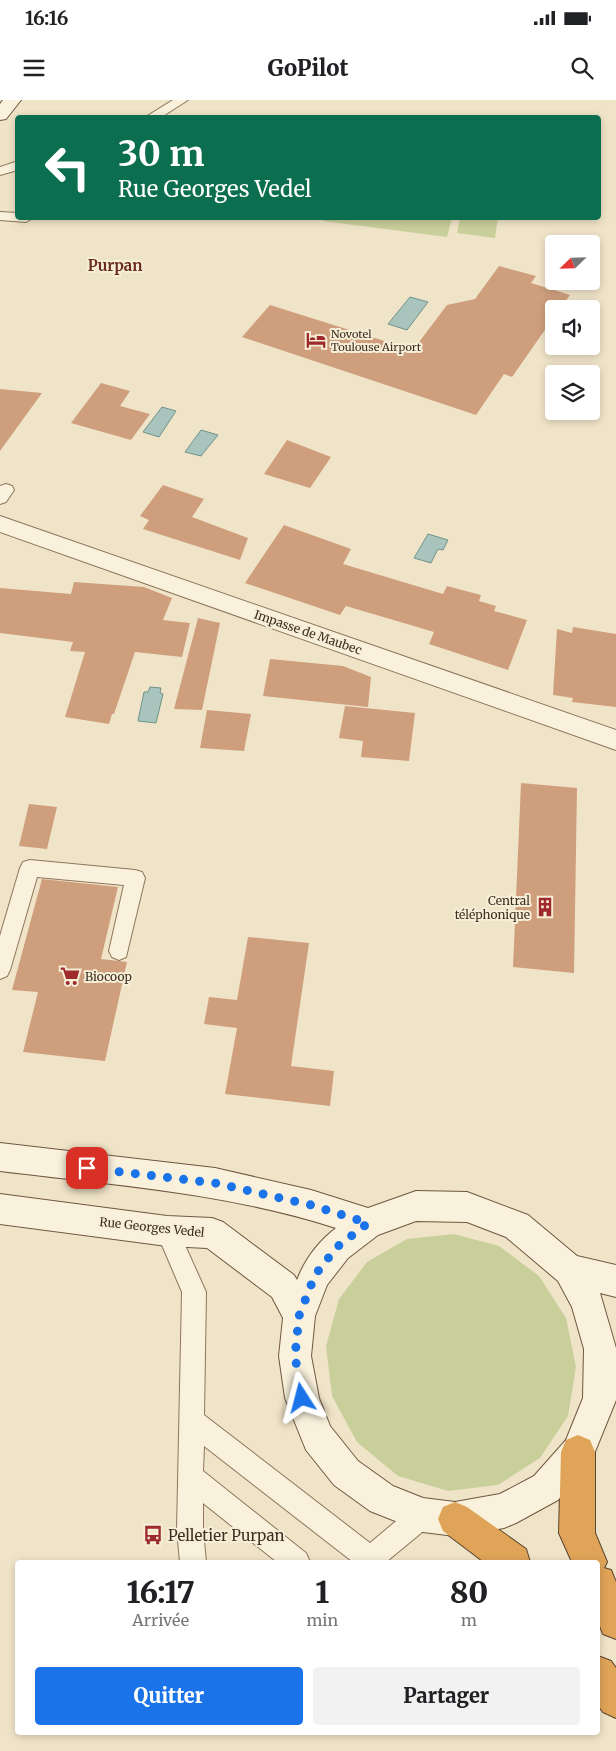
<!DOCTYPE html>
<html lang="fr">
<meta charset="utf-8">
<style>
body{margin:0;font-family:Merriweather,serif;background:#f2f2f2;color:#202124;height:100vh;display:flex;flex-direction:column;font-size:19px;white-space:nowrap}
*{box-sizing:border-box;margin:0}
p{font-size:16px;color:#757577}
.icon{flex:none;width:28px;height:28px;fill:none;stroke:currentColor;stroke-width:2;stroke-linecap:round;stroke-linejoin:round}
.map{position:relative;flex:1;overflow:hidden}
.details{position:absolute;left:15px;top:1460px;width:585px;height:175px;display:flex;flex-direction:column;background:#fff;border-radius:5px;box-shadow:0 2px 8px #0003}
.details>*{flex:none}
.top-card{position:absolute;left:15px;top:15px;width:586px;height:105px;border-radius:5px;box-shadow:0 2px 8px #0003;background:#0b6e4f;color:#fff;overflow:hidden}
.needle{width:32px;rotate:247deg}
.fabs{position:absolute;left:545px;top:135px;display:grid;gap:10px}
.fabs a{display:grid;place-items:center;width:55px;height:55px;border-radius:5px;background:#fff;box-shadow:0 2px 8px #0003;font-size:25px}
.pin{position:absolute;display:grid;place-items:center;width:42px;height:42px;color:#fff;margin:-21px;border-radius:10px;box-shadow:0 2px 8px #0006}
.me{position:absolute;width:55px;margin:-28px;rotate:351deg;stroke-linejoin:round;filter:drop-shadow(0 0 4px #0008)}
.turn{display:flex;align-items:center;gap:18px;height:105px;padding:0 20px;font-size:22px}
.turn .icon{width:65px;height:65px;stroke-width:2.5}
.turn b{display:block;font-size:35px;line-height:42px}
.eta{display:flex;justify-content:space-evenly;align-items:center;height:85px;text-align:center}
.eta b{font-size:30px;font-weight:800;line-height:35px}
.cta{display:flex;gap:10px;margin-top:auto;padding:10px 20px}
.cta a{flex:1;height:58px;border-radius:5px;background:#1a73e8;color:#fff;font-size:20px;font-weight:800;line-height:58px;text-align:center}
.cta a+a{background:#f2f2f2;color:#202124}
.status{display:flex;justify-content:space-between;align-items:center;height:35px;padding:0 25px;background:#fff;direction:ltr}
.status svg{height:14px;fill:currentColor}
header{display:flex;justify-content:space-between;align-items:center;height:65px;padding:0 20px;background:#fff;font-size:22px;font-weight:800}
.map>svg:first-child{display:block}
.green{fill:#c9cf9b}
.water{fill:#a9c4bc;stroke:#6f938a}
.building{fill:#cf9f7d}
.lines{fill:none;stroke-linecap:round;stroke-linejoin:round}
.service-casing{stroke:#8d765c;stroke-width:2}
.minor-casing{stroke:#8d765c;stroke-width:2}
.secondary-casing{stroke:#6f573f;stroke-width:2}
.motorway-casing{stroke:#5b4430;stroke-width:2}
.service{fill:#faf1dc;fill-rule:evenodd}
.minor{fill:#faf1dc;fill-rule:evenodd}
.secondary{fill:#faf1dc;fill-rule:evenodd}
.motorway{fill:#e0a458;fill-rule:evenodd}
.route{stroke:#1a73e8;stroke-width:9;stroke-dasharray:0 16.2}
.labels{text-anchor:middle;dominant-baseline:central;stroke-width:4;stroke-linejoin:round;paint-order:stroke}
.far-poi-label{font-size:11px;fill:#3d2e20;stroke:#f7eed8;text-anchor:start}
.street-label{font-size:12px;fill:#3d2e20;stroke:#f7eed8}
.poi-label{font-size:12px;fill:#3d2e20;stroke:#f7eed8;text-anchor:end}
.far-district-label{font-size:15px;font-weight:bold;fill:#6b2e1e;stroke:#f7eed8}
.near-poi-label{font-size:15px;fill:#3d2e20;stroke:#f7eed8;text-anchor:start}
</style>
<div class="status"><b>16:16</b><svg viewBox="0 0 49 12"><path d="M0 12V9h3v3zM5 12V6h3v6zM10 12V3h3v9zM15 12V0h3v12zM26 1h20v11H26zM47 4h2v5h-2z"/></svg></div>
<header><svg class="icon" aria-label="menu" viewBox="0 0 24 24"><path d="M4 6h16M4 12h16M4 18h16"/></svg>GoPilot<svg class="icon" aria-label="search" viewBox="0 0 24 24"><circle cx="10" cy="10" r="6"/><path d="M15 15l6 6"/></svg></header>
<div class="map">
<svg width="616" height="1651" viewBox="0 0 616 1651">
<rect width="100%" height="100%" fill="#f0e4c8"/>
<g class="green">
<polygon points="324,118 452,118 447,137 323,121"/>
<polygon points="460,118 498,118 495,138 457,133"/>
<polygon points="454,1134 499,1146 539,1176 566,1218 576,1267 568,1316 540,1358 498,1385 448,1391 398,1376 357,1342 332,1296 326,1246 339,1199 367,1162 407,1139"/>
</g>
<g class="water">
<polygon points="410,197 428,202 407,230 388,224"/>
<polygon points="162,307 176,311 159,337 143,332"/>
<polygon points="201,330 218,335 201,356 185,352"/>
<polygon points="428,434 448,440 443,450 438,449 431,463 414,458"/>
<polygon points="150,587 161,588 160,593 163,594 156,623 138,621 144,592 148,592"/>
</g>
<g class="building">
<polygon points="499,166 536,176 531,183 570,195 560,209 554,209 554,217 512,277 504,274 476,315 242,237 270,205 413,250 447,205 475,199"/>
<polygon points="101,283 130,291 120,306 150,314 131,340 71,323"/>
<polygon points="0,289 42,293 0,351"/>
<polygon points="287,340 331,357 310,388 264,374"/>
<polygon points="163,385 204,399 192,417 248,438 240,460 143,429 149,420 140,416"/>
<polygon points="284,425 351,449 343,464 443,494 447,486 481,495 479,501 496,506 494,511 527,520 508,570 429,544 434,532 346,506 340,515 245,483"/>
<polygon points="74,482 144,487 172,498 163,520 190,523 182,557 135,552 114,614 112,614 109,624 65,617 85,552 70,551 73,542 0,533 0,488 71,494"/>
<polygon points="198,518 220,523 202,610 174,609"/>
<polygon points="573,527 616,534 616,607 572,602 573,598 553,595 557,529 572,533"/>
<polygon points="270,559 343,566 371,577 368,607 263,596"/>
<polygon points="345,606 415,613 409,661 361,657 363,641 339,638"/>
<polygon points="207,610 251,614 244,651 200,648"/>
<polygon points="521,683 577,688 574,873 513,867"/>
<polygon points="29,704 57,707 47,749 19,746"/>
<polygon points="42,779 118,787 101,859 127,862 105,961 23,952 38,892 12,890"/>
<polygon points="248,837 309,843 291,966 334,971 330,1006 225,994 237,928 204,924 209,897 237,900"/>
</g>
<g class="lines">
<defs>
<g id="service">
<polygon points="173,0 188,0 160,18 144,18"/>
<polygon points="18,61 18,70 0,75 0,67"/>
<polygon points="0,112 18,113 18,118 33,118 26,122 0,120"/>
<polygon points="6,384 12,386 14,390 6,402 0,404 0,386"/>
<polygon points="30,760 135,770 142,772 145,778 126,857 119,860 112,857 109,851 124,785 37,777 10,870 7,876 0,879 0,836 20,768 23,762"/>
<polygon points="167,1120 175,1123 206,1192 204,1315 370,1443 414,1406 423,1402 432,1406 436,1415 432,1424 386,1462 353,1462 204,1346 203,1371 306,1453 310,1462 277,1462 203,1403 203,1430 206,1462 180,1462 177,1430 182,1192 156,1131 159,1123"/>
</g>
<polygon id="minor" points="0,416 616,630 616,650 0,432"/>
<g id="secondary">
<polygon points="3,0 21,0 6,19 0,20 0,4"/>
<path d="M0,1043L215,1068L311,1090L368,1108L416,1091L467,1092L528,1115L577,1156L616,1165V1197L600,1193L616,1248V1300L590,1364L558,1400L516,1423L504,1428L455,1436L423,1432L370,1411L334,1385L306,1350L285,1298L279,1256L283,1218L272,1197L207,1148L167,1146L0,1124V1094L167,1116L212,1118L223,1122L294,1175L297,1180C305,1159 319,1141 336,1128C228,1093 113,1085 0,1071ZM416,1121L467,1122L506,1137L558,1181L572,1207L584,1249L583,1298L566,1340L534,1376L500,1394L455,1402L423,1398L393,1386L358,1361L330,1326L319,1298L311,1256L315,1216L327,1185L348,1158L378,1135Z"/>
</g>
<g id="motorway">
<polygon points="578,1335 590,1340 595,1352 595,1433 607,1462 604,1468 611,1470 616,1482 616,1539 603,1534 598,1521 598,1462 572,1462 559,1433 561,1352 566,1340"/>
<polygon points="455,1402 467,1407 526,1449 530,1462 484,1462 443,1431 438,1419 443,1407"/>
<polygon points="598,1556 611,1561 616,1568 616,1618 603,1612 598,1605"/>
</g>
</defs>
<use href="#service" class="service-casing"/>
<use href="#minor" class="minor-casing"/>
<use href="#secondary" class="secondary-casing"/>
<use href="#motorway" class="motorway-casing"/>
<use href="#service" class="service"/>
<use href="#minor" class="minor"/>
<use href="#secondary" class="secondary"/>
<use href="#motorway" class="motorway"/>
</g>
<g class="lines">
<polyline class="route" points="87,1068 215,1083 311,1105 368,1123 337,1147 315,1175 299,1216 295,1256 302,1298"/>
</g>
<defs>
<symbol id="hotel-bare" viewBox="-9 -9 18 18"><path d="M-6-4.5h1.5V1H6V5H4.5V3h-9V5H-6ZM-4 0a1.8 1.8 0 1 1 3.6 0ZM.5 0V-2.5h3Q6-2.5 6 0Z" fill="#9e2a2b" stroke="#f7eed8" stroke-width="2.5" paint-order="stroke"/></symbol>
<symbol id="building-bare" viewBox="-9 -9 18 18"><path d="M-4-6H4V6H1V3H-1V6H-4ZM-2.5-4.3h1.7v1.8h-1.7ZM.8-4.3h1.7v1.8H.8ZM-2.5-1h1.7V.8h-1.7ZM.8-1h1.7V.8H.8Z" fill="#9e2a2b" stroke="#f7eed8" stroke-width="2.5" paint-order="stroke"/></symbol>
<symbol id="supermarket-bare" viewBox="-9 -9 18 18"><path d="M-6-5.5h2.5l.6 2H6L4.5 2H-2.5L-4.4-4H-6ZM-1.5 3.2a1.3 1.3 0 1 0 .1 0ZM3 3.2a1.3 1.3 0 1 0 .1 0Z" fill="#9e2a2b" stroke="#f7eed8" stroke-width="2.5" paint-order="stroke"/></symbol>
<symbol id="bus-bare" viewBox="-9 -9 18 18"><path d="M-5-6H5V4H4V6H2V4H-2V6H-4V4H-5ZM-3.5-4V0h7V-4ZM-3.5 1.2v1.5H-2V1.2ZM2 1.2v1.5H3.5V1.2Z" fill="#9e2a2b" stroke="#f7eed8" stroke-width="2.5" paint-order="stroke"/></symbol>
</defs>
<g fill-rule="evenodd">
<use href="#hotel-bare" x="302" y="226" width="28" height="28"/>
<use href="#building-bare" x="531" y="793" width="28" height="28"/>
<use href="#supermarket-bare" x="56" y="862" width="28" height="28"/>
<use href="#bus-bare" x="139" y="1421" width="28" height="28"/>
</g>
<g class="labels">
<g class="far-poi-label">
<text x="331" y="234">Novotel<tspan x="331" dy="13">Toulouse Airport</tspan></text>
</g>
<g class="street-label">
<text transform="translate(308 532) rotate(19)">Impasse de Maubec</text>
<text transform="translate(152 1127) rotate(6)">Rue Georges Vedel</text>
</g>
<g class="poi-label">
<text x="530" y="800">Central<tspan x="530" dy="14">téléphonique</tspan></text>
<text x="85" y="876" text-anchor="start">Biocoop</text>
</g>
<g class="far-district-label">
<text x="115" y="165">Purpan</text>
</g>
<g class="near-poi-label">
<text x="168" y="1435">Pelletier Purpan</text>
</g>
</g>
</svg>
<div class="fabs">
<a><svg class="needle" viewBox="-14 -14 28 28"><path d="M0-13l5 13h-10z" fill="#e53935"/><path d="M0 13l5-13h-10z" fill="#757577"/></svg></a>
<a><svg class="icon" aria-label="sound" viewBox="0 0 24 24"><path d="M4 9h4l5-4v14l-5-4H4zM17 9q2 3 0 6"/></svg></a>
<a><svg class="icon" aria-label="layers" viewBox="0 0 24 24"><path d="M12 4l9 5-9 5-9-5zM3 14l9 5 9-5"/></svg></a>
</div>
<div class="pin" style="left:87px;top:1068px;background:#d93025"><svg class="icon" aria-label="arrive" viewBox="0 0 24 24"><path d="M6 21V4h12l-3 4 3 4H6"/></svg></div>
<svg class="me" style="left:302px;top:1298px" viewBox="-20 -20 40 40"><path d="M0-17L14 15 0 8-14 15z" fill="#1a73e8" stroke="#fff" stroke-width="4"/></svg>
<div class="top-card">
<div class="turn"><svg class="icon" aria-label="left" viewBox="0 0 24 24"><path d="M17 20v-9H6M10 6l-5 5 5 5"/></svg><div><b>30 m</b>Rue Georges Vedel</div></div>
</div>
<section class="details">
<div class="eta">
<div><b>16:17</b><p>Arrivée</p></div>
<div><b>1</b><p>min</p></div>
<div><b>80</b><p>m</p></div>
</div>
<div class="cta"><a>Quitter</a><a>Partager</a></div>
</section>
</div>
